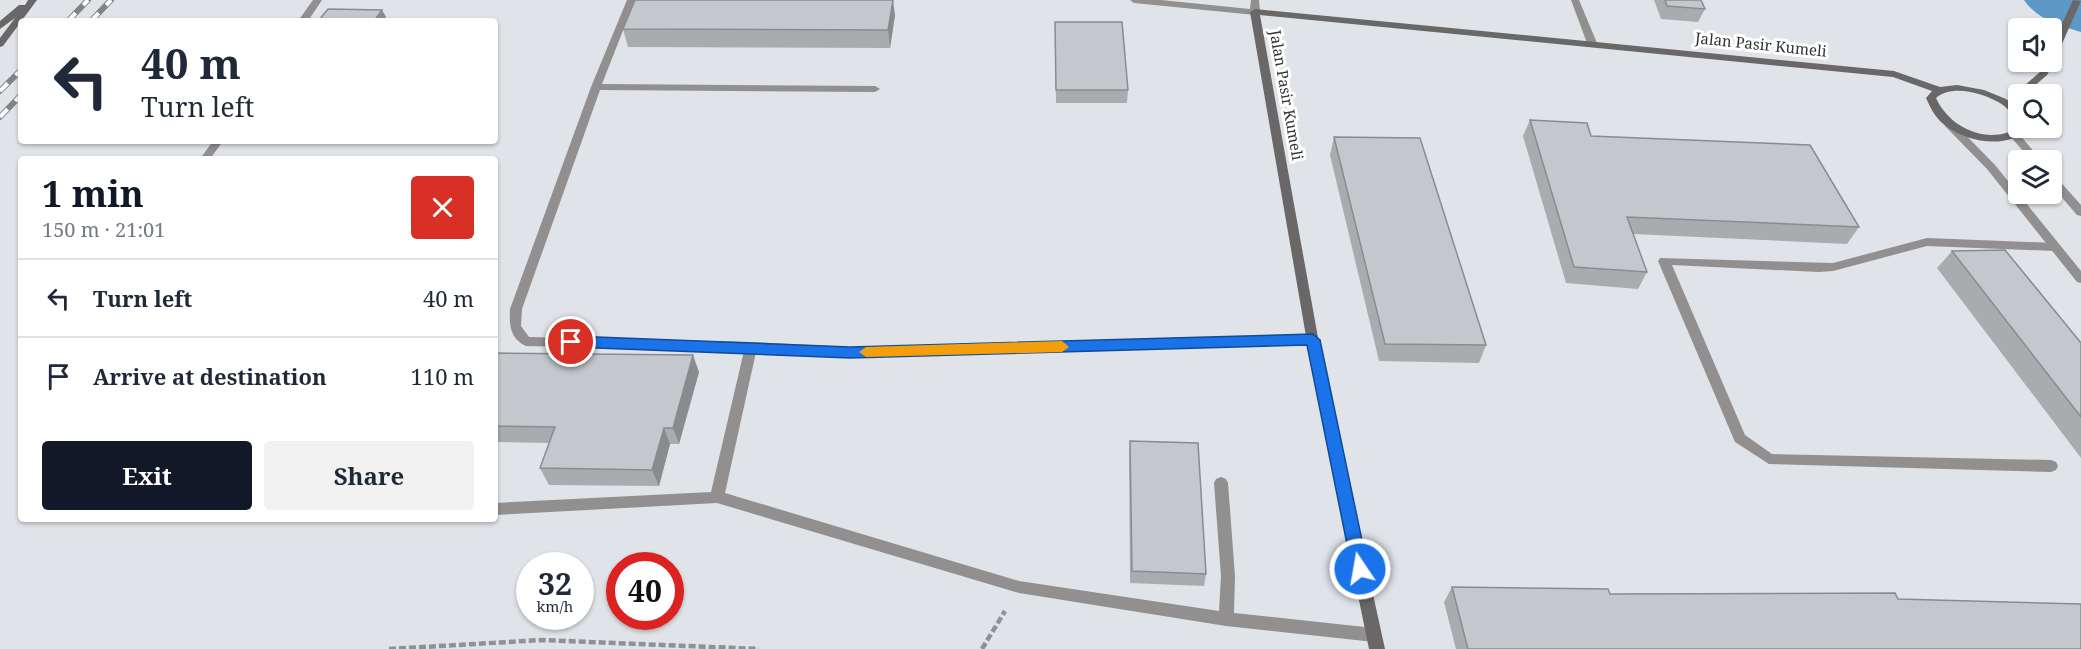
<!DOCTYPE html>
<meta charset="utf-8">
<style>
body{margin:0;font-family:"Noto Serif",serif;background:#f2f2f3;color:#1f2937;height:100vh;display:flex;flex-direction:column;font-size:22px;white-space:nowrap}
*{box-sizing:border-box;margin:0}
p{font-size:20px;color:#747a83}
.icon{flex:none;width:33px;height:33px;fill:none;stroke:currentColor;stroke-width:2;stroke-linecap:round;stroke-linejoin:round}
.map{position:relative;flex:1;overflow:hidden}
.drawer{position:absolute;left:18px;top:156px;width:480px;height:366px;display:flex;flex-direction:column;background:#fff;border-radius:6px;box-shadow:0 2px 4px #0004}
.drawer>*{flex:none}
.guide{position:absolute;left:18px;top:18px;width:480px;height:126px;border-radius:6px;box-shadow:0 2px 4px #0004;background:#fff;color:#1f2937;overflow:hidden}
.buttons{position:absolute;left:2008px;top:18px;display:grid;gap:12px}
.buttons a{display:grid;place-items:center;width:54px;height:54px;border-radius:6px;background:#fff;box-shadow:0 2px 4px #0004;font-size:30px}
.speed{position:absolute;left:516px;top:552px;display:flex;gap:12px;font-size:30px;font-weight:700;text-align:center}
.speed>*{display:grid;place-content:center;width:78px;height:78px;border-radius:50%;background:#fff;box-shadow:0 2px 4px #0004;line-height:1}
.speed small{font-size:15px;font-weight:400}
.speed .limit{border:9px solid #d22;background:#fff;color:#111}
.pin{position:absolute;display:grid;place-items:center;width:51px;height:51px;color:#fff;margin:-26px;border:3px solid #fff;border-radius:50%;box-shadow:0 2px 6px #0007}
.me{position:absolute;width:66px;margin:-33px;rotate:348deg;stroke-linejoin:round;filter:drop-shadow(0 0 4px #0008)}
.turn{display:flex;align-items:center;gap:21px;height:126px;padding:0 24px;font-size:27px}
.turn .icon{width:78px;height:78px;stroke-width:2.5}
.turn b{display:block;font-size:42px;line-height:51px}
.round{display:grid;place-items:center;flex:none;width:63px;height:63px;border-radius:6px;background:#f2f2f3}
.summary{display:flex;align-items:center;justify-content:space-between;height:102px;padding:0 24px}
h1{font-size:36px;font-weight:700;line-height:45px;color:#111827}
.action{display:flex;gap:12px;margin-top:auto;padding:12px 24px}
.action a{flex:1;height:69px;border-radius:6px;background:#111827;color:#fff;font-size:24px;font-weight:700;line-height:69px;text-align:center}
.action a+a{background:#f2f2f3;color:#1f2937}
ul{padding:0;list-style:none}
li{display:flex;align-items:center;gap:18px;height:78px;padding:0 24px;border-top:2px solid #e0e1e3}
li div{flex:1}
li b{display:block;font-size:22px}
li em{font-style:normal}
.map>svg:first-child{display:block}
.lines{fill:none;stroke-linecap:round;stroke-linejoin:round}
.river{fill:#5c99c7;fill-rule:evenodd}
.path{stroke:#8f9295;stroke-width:4.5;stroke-dasharray:7 3;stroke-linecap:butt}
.lane{fill:#918f90;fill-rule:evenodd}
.street{fill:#918f90;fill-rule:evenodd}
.secondary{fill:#6a6769;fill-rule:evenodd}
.rail-casing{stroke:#818386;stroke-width:6}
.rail{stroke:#fff;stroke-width:4;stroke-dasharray:11;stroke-linecap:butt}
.wall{fill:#a9acaf}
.shaded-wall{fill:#898c8f}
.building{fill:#c4c8cc;stroke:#898c8f;stroke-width:1.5}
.route{fill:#1a73e8;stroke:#114b97;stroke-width:1.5}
.slow{fill:#f59e0b}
.labels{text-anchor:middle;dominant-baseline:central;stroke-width:6;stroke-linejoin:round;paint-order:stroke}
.street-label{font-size:15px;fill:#303233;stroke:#fff}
</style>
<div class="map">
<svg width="2081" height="649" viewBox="0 0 2081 649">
<rect width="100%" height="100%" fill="#e0e3e7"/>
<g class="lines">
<path class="river" d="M2024,0H2081V32C2059,26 2037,19 2024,0Z"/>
<g class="path">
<polyline points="389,649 542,640 759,649"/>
<polyline points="982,649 1005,611"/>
</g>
<polygon class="lane" points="1927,238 2055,243 2061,247 2055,251 1927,246 1833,271 1819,272 1672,265 1745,435 1772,454 2051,460 2056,462 2058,466 2056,470 2051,472 1769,464 1735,442 1658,261 1660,258 1833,263"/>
<g class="street">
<polygon points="313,0 322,0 308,21 298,21"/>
<path d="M627,0H635L602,84L875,86L880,89L875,92L600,90L522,309L521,326L529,337L751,342L850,347L1317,337L1319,340L1317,343L1313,345L850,357L756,352L725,493L1019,581L1219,611L1221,576L1214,483L1216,479L1221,477L1226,479L1228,483L1235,576L1234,613L1374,628L1379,630L1381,635L1379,640L1374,642L1226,626L1019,593L717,503L495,515V503L711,492L744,351L526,346C510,339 509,324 510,309L591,87Z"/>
<polygon points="1130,0 1161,0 1250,9 1251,0 1259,0 1260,12 1255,15 1134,3"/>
<polygon points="1571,0 1579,0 1597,43 1595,45 1589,45 1587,43"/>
<polygon points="1949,121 1953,122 1995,165 2081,271 2081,283 2077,282 1987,169 1945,126 1944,124"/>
<polygon points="2015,133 2019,134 2041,160 2031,160 2010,136"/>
<polygon points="213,141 223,141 210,159 200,159"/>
<polygon points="2052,176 2056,177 2081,205 2081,216 2077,215 2052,186"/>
</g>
<g class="secondary">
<polygon points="28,0 37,0 3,46 0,47 0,38 15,18 0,29 0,21 19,5 25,5"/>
<polygon points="2073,0 2081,1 2057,55 2052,58 2052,45"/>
<path d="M1255,9L1894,71L1940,87L1957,85L1984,90L2006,99L2019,109V117C2011,114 2007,107 2000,103C1983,93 1951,84 1936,98C1950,129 1990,146 2019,127L2029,128C2007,151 1963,142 1941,122C1934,115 1930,107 1926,98L1932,91L1893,77L1260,15L1324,371L1385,649H1369L1312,371L1250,12Z"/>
<polygon points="2052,60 2054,62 2047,75 2025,94 2017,96 2017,92 2040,72 2045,62 2052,62"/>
</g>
<defs>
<g id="rail">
<polyline points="68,21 88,0"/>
<polyline points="91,21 111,0"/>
<polyline points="0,91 21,70"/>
<polyline points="0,117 21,95"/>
</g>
</defs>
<use href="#rail" class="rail-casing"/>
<use href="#rail" class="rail"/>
</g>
<g class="wall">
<polygon points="1654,0 1701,0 1705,9 1698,22 1661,19"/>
<polygon points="895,15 890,48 628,47 623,29"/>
<polygon points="1055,22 1128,90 1127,103 1056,103"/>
<polygon points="1530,120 1591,136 1859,227 1847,244 1633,234 1647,272 1638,289 1566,283 1523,136"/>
<polygon points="1334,137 1486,345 1479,363 1379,361 1330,155"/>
<polygon points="1952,251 2081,343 2081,458 1937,268"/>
<polygon points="495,353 699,372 679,444 670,444 659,486 549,485 540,468 549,443 495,442"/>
<polygon points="1130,441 1206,574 1204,586 1130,583 1129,454"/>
<polygon points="1452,587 1610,594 1898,599 2081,649 1456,649 1444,602"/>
</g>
<g class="shaded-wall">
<polygon points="893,0 895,15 890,48 888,30"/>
<polygon points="382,10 386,17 383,21 374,21"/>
<polygon points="693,355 699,372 679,444 673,428"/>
<polygon points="664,428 670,444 659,486 652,470"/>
</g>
<g class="building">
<polygon points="635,0 893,0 888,30 623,29"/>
<polygon points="1665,0 1701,0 1705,9 1667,6"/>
<polygon points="328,9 382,10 374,21 318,21"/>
<polygon points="1055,22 1122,22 1128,90 1056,90"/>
<polygon points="1530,120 1587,123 1591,136 1810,145 1859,227 1627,217 1647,272 1574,267"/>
<polygon points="1334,137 1420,138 1486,345 1385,344"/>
<polygon points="2005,250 2081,343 2081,417 1952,251"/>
<polygon points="495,353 693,355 673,428 664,428 652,470 540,468 555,427 495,426"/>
<polygon points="1130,441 1198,443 1206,574 1132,571"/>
<polygon points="1452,587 1608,589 1610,594 1895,593 1898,599 2081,604 2081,649 1468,649"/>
</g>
<polygon class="route" points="1313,334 1320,340 1368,569 1366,574 1360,576 1354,574 1352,569 1307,345 850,358 571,347 564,342 571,336 850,347"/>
<polygon class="slow" points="1062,341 1069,347 1062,352 866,357 859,352 866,347"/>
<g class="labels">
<g class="street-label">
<text transform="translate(1761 44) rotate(6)">Jalan Pasir Kumeli</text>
<text transform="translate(1287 95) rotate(80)">Jalan Pasir Kumeli</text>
</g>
</g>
</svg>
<div class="buttons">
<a><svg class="icon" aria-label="sound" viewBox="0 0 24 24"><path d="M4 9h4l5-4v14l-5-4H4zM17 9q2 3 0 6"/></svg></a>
<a><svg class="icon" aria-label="search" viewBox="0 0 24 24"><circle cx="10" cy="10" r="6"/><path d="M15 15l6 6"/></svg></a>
<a><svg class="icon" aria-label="layers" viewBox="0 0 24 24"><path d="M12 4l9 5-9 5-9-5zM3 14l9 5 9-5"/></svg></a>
</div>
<div class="speed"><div>32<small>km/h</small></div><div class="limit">40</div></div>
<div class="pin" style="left:571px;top:342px;background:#d93025"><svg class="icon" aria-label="arrive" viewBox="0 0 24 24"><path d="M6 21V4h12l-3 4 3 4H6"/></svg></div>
<svg class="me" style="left:1360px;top:569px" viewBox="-20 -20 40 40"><circle r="17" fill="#1a73e8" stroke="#fff" stroke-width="3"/><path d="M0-11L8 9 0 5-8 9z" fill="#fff"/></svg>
<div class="guide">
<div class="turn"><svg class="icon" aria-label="left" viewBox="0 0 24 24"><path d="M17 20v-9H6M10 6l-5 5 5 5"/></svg><div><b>40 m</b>Turn left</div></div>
</div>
<section class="drawer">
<div class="summary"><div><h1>1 min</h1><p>150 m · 21:01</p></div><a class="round" style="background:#d93025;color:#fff"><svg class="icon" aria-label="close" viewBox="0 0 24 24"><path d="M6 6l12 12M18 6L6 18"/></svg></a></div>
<ul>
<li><svg class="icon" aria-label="left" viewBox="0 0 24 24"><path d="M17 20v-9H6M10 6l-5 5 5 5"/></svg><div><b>Turn left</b></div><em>40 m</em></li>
<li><svg class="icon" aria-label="arrive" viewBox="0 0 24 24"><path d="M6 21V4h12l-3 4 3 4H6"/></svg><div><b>Arrive at destination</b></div><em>110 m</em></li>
</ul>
<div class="action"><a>Exit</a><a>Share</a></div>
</section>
</div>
